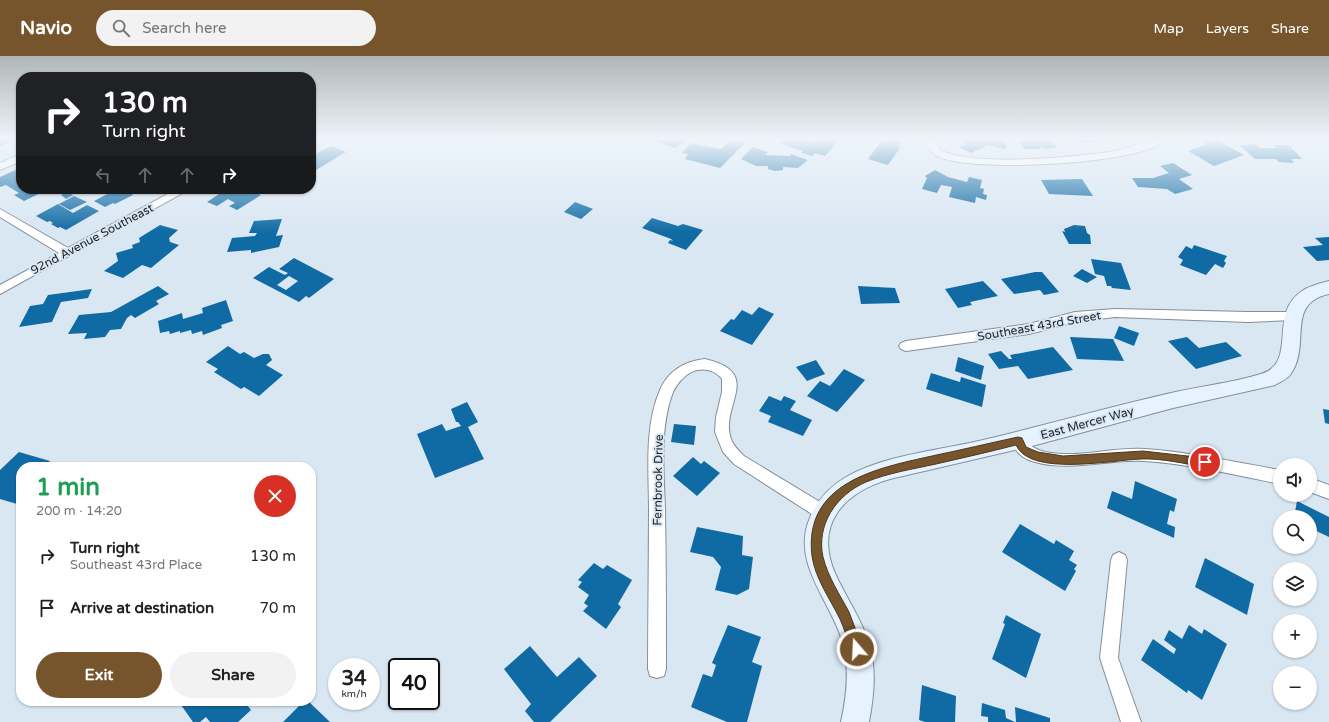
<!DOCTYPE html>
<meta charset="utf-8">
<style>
body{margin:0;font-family:"Varela Round",sans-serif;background:#f2f2f2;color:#222;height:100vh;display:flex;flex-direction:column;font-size:15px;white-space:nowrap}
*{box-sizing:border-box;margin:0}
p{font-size:13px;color:#767676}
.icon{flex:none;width:22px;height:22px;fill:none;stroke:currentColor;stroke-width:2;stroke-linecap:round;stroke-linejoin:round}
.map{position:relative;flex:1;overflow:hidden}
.drawer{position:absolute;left:16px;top:406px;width:300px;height:244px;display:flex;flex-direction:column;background:#fff;border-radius:16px;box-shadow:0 1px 3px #0004}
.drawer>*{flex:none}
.hud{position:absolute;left:16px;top:16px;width:300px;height:122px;border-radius:16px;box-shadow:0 1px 3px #0004;background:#202124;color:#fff;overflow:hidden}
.fabs{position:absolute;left:1273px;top:402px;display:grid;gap:8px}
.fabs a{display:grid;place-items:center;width:44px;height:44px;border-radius:50%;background:#fff;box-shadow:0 1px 3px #0004;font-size:20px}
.speed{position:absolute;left:328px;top:602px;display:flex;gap:8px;font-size:20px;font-weight:700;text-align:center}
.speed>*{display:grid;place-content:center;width:52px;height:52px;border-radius:50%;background:#fff;box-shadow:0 1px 3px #0004;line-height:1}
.speed small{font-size:10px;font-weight:400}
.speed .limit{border:2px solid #111;border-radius:6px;background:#fff;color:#111}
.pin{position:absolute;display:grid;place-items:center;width:34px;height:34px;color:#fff;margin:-17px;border:2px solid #fff;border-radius:50%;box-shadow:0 1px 4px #0007}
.me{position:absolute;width:44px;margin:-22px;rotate:341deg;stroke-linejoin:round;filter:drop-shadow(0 0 3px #0008)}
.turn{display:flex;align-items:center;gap:14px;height:84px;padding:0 20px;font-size:18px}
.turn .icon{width:52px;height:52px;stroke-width:2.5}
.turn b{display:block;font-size:28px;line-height:34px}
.lanes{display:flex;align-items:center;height:38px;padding:0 20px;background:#0003;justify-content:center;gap:20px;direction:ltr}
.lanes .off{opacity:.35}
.round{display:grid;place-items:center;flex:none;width:42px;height:42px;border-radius:21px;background:#f2f2f2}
.overview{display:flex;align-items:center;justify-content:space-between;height:68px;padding:0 20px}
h1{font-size:24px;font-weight:700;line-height:30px;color:#1e9e55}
.primary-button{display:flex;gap:8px;margin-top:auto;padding:8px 20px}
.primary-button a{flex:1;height:46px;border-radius:24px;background:#77552c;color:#fff;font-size:16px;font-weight:700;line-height:46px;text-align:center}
.primary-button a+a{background:#f2f2f2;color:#222}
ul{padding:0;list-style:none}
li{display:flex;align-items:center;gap:12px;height:52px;padding:0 20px}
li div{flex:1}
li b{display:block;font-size:15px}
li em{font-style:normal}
header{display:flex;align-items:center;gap:24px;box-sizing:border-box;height:56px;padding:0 20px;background:#77552c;color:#fff}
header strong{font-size:19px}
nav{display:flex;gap:22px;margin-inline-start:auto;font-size:14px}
.search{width:280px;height:36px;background:#f2f2f2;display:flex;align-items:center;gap:10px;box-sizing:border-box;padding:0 14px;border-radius:22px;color:#767676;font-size:15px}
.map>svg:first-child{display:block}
.building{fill:#106ba4;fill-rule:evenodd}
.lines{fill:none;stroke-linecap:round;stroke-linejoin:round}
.street-casing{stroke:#828f9a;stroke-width:2}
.secondary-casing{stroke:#828f9a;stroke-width:2}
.street{fill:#fff;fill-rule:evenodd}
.secondary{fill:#e6f3fe;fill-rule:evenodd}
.route{fill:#77552c;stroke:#4d371d}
.labels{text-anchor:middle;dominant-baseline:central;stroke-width:4;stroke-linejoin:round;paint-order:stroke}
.street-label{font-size:12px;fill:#1b2024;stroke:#d9e7f3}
</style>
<header>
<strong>Navio</strong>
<div class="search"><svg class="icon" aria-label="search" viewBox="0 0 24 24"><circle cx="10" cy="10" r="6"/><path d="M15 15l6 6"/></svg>Search here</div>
<nav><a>Map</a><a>Layers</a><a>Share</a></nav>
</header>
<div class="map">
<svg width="1329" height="666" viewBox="0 0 1329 666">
<rect width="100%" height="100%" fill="#d9e7f3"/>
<g class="building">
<polygon points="0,83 21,83 21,85 18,86 14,84 0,90"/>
<polygon points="646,83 687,83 676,92"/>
<polygon points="732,83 745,87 720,112 685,103 688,98 682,97 691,87 721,93"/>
<polygon points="786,83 811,83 810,84 815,85 817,83 839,84 825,100 815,97 812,100 801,97 803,95 781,88"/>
<polygon points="883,83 902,85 898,91 900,92 888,109 868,103"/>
<polygon points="958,83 1005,83 1003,86 1007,91 1004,93 988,89 971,97 959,91 967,88"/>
<polygon points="1025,83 1050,83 1057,91 1045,93 1039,89 1041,93 1024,93 1021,87"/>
<polygon points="1078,83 1094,83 1096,86 1079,86"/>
<polygon points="1210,83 1214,86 1218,84 1244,99 1214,110 1188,95 1207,88 1203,85"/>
<polygon points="1255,88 1260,92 1276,92 1273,89 1289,89 1302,103 1291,103 1294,107 1279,106 1276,103 1255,103 1239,89"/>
<polygon points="331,90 346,96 316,114 311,111 311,100"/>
<polygon points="753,91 768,96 765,99 790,100 791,98 808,104 798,112 783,111 783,114 775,115 768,113 768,110 756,110 741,103"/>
<polygon points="1173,107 1192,119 1179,123 1193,133 1175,138 1167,133 1138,131 1132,122 1153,122 1169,117 1160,110"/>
<polygon points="20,112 21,133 49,133 24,145 14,139 19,137 6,129 0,131 0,121"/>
<polygon points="935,114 948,121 967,126 969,121 982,124 980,132 984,133 983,138 987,139 986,144 976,141 975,147 949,141 952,131 941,129 937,137 922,133 927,122 925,120"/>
<polygon points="1082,123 1093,140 1049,138 1041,124"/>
<polygon points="117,133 139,133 131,137 133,139 115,148 113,147 105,151 94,145"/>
<polygon points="223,133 248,133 261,139 237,154 229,150 235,147 228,143 217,150 207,146 219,138 216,137"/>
<polygon points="263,133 282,133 276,137"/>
<polygon points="67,136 73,139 66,143 61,139"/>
<polygon points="74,140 87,146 70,154 59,148"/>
<polygon points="575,146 593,153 581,163 564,156"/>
<polygon points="58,148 73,157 87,149 99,155 66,174 60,171 58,172 51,168 53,167 50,165 47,166 36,160"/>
<polygon points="652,162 678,170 683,168 703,174 686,194 668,187 670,184 673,185 671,183 642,172"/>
<polygon points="282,163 276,180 283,179 279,191 251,197 251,194 227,196 232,182 255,180 257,177 249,177 254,165"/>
<polygon points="160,169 178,174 169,182 170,186 179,189 151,212 142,209 123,222 104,215 118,205 116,197 133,192 132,189 140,186 139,182"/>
<polygon points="1074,169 1085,170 1087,177 1090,179 1091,188 1069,188 1062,175 1065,176 1064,173"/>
<polygon points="1329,181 1329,204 1317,205 1303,191 1323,189 1315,182"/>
<polygon points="1194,189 1227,200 1224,205 1226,207 1223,212 1215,208 1206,219 1180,209 1183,204 1178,201 1186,190 1192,193"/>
<path d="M294,202L334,223L309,242L306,240L299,246L253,222L269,211L285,219L288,217L279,213ZM289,220L298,225L286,234L277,229Z"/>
<polygon points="1091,203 1121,207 1131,234 1112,232 1111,230 1107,230 1104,220 1095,218"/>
<polygon points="1082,213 1097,221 1087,227 1073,220"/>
<polygon points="1035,216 1042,216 1059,236 1044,239 1040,234 1014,238 1001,223"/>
<polygon points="983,225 998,240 970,246 972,249 958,252 945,233"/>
<polygon points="158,230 169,238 156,245 159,248 135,262 131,259 127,262 121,273 110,274 105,281 84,283 87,277 68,278 79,259 111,256"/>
<polygon points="858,230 895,232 900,247 861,248"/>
<polygon points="92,233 88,242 61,246 52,266 19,271 30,250 43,248 48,239"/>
<polygon points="226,244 233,265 221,269 222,272 203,279 202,275 192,278 191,274 180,277 180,275 170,278 169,275 160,277 158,265 182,257 183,263 203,257 202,252"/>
<polygon points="759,251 774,258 752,289 720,275 731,263 734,264 742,254 752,259"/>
<polygon points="1119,270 1139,277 1134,290 1114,282"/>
<polygon points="1070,281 1113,283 1124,305 1077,303"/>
<polygon points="1187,281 1199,292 1226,286 1242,300 1196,313 1168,285"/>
<polygon points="228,290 240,298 244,296 254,302 263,298 269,298 272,304 266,309 283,319 259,340 244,331 241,333 214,316 218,313 206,306"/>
<polygon points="1053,291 1073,314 1028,323 1018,310 999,313 988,298 1001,295 1009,303 1012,303 1010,299"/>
<polygon points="958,301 984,310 981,324 955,315"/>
<polygon points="816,304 825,318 807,325 796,311"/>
<polygon points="844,313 865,324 837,356 807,340 820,325 830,330"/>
<polygon points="931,317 960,326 961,321 986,329 982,351 926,333"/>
<polygon points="769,340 781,345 784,340 796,345 790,354 812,364 803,380 768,366 771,360 759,355"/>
<polygon points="467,346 478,366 468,371 484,403 435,422 417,378 442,368 446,375 461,370 458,366 456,366 451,353"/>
<polygon points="1323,353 1329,354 1329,368 1325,367"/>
<polygon points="674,368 696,370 694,389 671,386"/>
<polygon points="19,396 50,405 43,411 21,411 21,444 17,448 0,443 0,414"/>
<polygon points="693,401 701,408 704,405 720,417 697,440 673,420"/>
<polygon points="1135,425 1177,443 1174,456 1170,454 1167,468 1175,471 1174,482 1107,452 1112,435 1132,443"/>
<polygon points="1297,445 1329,461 1329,481 1310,472 1310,461 1294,461"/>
<polygon points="1020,468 1054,488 1056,484 1074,495 1069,504 1077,509 1074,513 1076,515 1065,535 1002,496"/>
<polygon points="697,471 743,480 742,499 753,501 749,533 737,539 715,534 721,511 713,501 690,496"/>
<polygon points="1205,502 1254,528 1247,559 1195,531"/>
<polygon points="594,507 603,513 607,509 632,524 618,548 621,551 606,573 583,555 588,550 584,547 589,539 578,531 582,526 578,524"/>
<polygon points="1006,559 1041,578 1026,622 992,603 1005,568 1003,567"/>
<polygon points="728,569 761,581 752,606 762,610 747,666 727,666 691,651 703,618 712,621 716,609 712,607"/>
<polygon points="1189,569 1202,578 1204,573 1227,588 1202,644 1188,634 1187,637 1141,604 1153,583 1174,598 1176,593 1164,584 1169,574 1182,583"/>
<polygon points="530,590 557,621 579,601 597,620 550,666 534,666 525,655 531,648 504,613"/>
<polygon points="922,629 956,640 955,666 925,666 919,664"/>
<polygon points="180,645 244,645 251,654 238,666 210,666 206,661 200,666 193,666 179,646"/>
<polygon points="304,645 308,645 330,666 283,666"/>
<polygon points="982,647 1005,654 1006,662 1015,666 988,666 988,661 981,660"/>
<polygon points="1015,651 1050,662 1050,666 1016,666"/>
</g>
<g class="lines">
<defs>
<g id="street">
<path d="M926,83H936L939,93C968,112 1085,101 1120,94C1136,90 1151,81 1167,83C1145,109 966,117 937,100C930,96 927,91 926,83Z"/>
<polygon points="21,98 21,105 0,114 0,107"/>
<polygon points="177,133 190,133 0,238 0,229 59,197 0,161 0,153 68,192"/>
<polygon points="1115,253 1248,256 1292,256 1297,257 1298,260 1297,263 1292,264 1248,266 1115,261 1075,266 1029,278 906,295 901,293 899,290 901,287 906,285 1029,268 1075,256"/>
<path d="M705,303C765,317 719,350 731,383C733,389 739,395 744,400L830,452L832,457L830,462L824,464L818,462L734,408L723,396L715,376L716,361L722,336V323C716,315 706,312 697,314C687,316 677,327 673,336C659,373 664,416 665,454C666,507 666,560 666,613L664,620L657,622L650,620L648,613C648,560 649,507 649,455C649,416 644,371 660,334C668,315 685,305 705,303Z"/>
<path d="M1018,379L1023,381C1032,395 1046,397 1063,398C1090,399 1117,391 1145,393C1190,396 1235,406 1280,414V428C1235,419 1190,408 1144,405C1108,403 1071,416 1035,406C1021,402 1017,397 1011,385L1013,381Z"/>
<polygon points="1310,422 1329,429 1329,443 1310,436"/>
<polygon points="1119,496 1125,499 1127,504 1118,602 1141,666 1121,666 1100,602 1111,504 1113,499"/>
</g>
<path id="secondary" d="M1329,225V238C1324,239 1318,241 1314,244C1291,259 1309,294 1290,319C1287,323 1280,326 1275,329L1173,352L1032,390L890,423C844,436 814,468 835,517C845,540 860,560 868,585C877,611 874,639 869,666H841C847,639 850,610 842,584C830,545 792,507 809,464C816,445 829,431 846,421C883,400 933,395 974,386C1040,371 1105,352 1171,337C1201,330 1232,327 1261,318C1299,306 1267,258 1302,235C1309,230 1321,227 1329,225Z"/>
</defs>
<use href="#street" class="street-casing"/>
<use href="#secondary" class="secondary-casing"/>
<use href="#street" class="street"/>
<use href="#secondary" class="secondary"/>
</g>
<linearGradient id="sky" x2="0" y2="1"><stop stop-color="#afb6b7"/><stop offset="0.47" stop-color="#eef4fa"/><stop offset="1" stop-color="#eef4fa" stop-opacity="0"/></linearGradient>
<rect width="1329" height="176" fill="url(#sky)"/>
<path class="route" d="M1018,381L1022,382L1026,391L1038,396L1063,400L1143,395L1205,402L1210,406L1205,411C1185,408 1162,402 1141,403C1112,404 1030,421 1016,389C989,396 962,402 936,408C913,413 888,417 866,426C836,439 816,469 823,501C828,521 840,539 849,556C854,568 858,581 863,593L861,597L857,599L853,597C848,586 845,574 840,563C830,543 815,522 812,500C803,426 878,412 932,400C961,394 990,387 1018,381Z"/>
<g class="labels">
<g class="street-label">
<text transform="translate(92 183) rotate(-28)">92nd Avenue Southeast</text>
<text transform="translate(1039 270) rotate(-10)">Southeast 43rd Street</text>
<text transform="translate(1087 367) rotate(-15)">East Mercer Way</text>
<text transform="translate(658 424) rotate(-89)">Fernbrook Drive</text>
</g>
</g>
</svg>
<div class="fabs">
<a><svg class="icon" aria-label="sound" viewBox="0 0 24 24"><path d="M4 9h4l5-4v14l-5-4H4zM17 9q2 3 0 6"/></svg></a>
<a><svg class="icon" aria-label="search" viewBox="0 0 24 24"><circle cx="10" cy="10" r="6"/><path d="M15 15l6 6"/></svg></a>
<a><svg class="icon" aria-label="layers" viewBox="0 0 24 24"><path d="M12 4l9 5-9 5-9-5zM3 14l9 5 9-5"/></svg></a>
<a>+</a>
<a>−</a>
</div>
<div class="speed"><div>34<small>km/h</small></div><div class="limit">40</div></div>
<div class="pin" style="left:1205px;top:406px;background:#d93025"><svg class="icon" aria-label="arrive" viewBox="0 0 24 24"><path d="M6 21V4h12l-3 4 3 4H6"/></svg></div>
<svg class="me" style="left:857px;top:593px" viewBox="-20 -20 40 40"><circle r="17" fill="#77552c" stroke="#fff" stroke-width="3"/><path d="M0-11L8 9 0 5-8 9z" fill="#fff"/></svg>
<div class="hud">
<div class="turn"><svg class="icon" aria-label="right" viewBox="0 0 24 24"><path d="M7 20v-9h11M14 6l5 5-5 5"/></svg><div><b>130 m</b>Turn right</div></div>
<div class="lanes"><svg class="icon off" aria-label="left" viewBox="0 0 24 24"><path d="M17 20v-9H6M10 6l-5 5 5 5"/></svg><svg class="icon off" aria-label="ahead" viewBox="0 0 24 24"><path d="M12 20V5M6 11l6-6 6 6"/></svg><svg class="icon off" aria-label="ahead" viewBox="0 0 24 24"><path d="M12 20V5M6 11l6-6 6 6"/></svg><svg class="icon" aria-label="right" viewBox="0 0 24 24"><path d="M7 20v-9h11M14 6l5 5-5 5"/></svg></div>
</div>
<section class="drawer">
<div class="overview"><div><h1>1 min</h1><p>200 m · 14:20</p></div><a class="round" style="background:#d93025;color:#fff"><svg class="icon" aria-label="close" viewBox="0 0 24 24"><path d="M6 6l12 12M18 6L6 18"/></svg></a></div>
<ul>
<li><svg class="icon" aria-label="right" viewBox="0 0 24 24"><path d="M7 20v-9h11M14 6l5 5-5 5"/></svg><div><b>Turn right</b><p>Southeast 43rd Place</p></div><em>130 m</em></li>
<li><svg class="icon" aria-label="arrive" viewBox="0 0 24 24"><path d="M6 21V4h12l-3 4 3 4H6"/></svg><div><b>Arrive at destination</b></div><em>70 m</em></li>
</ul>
<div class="primary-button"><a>Exit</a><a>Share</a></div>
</section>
</div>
